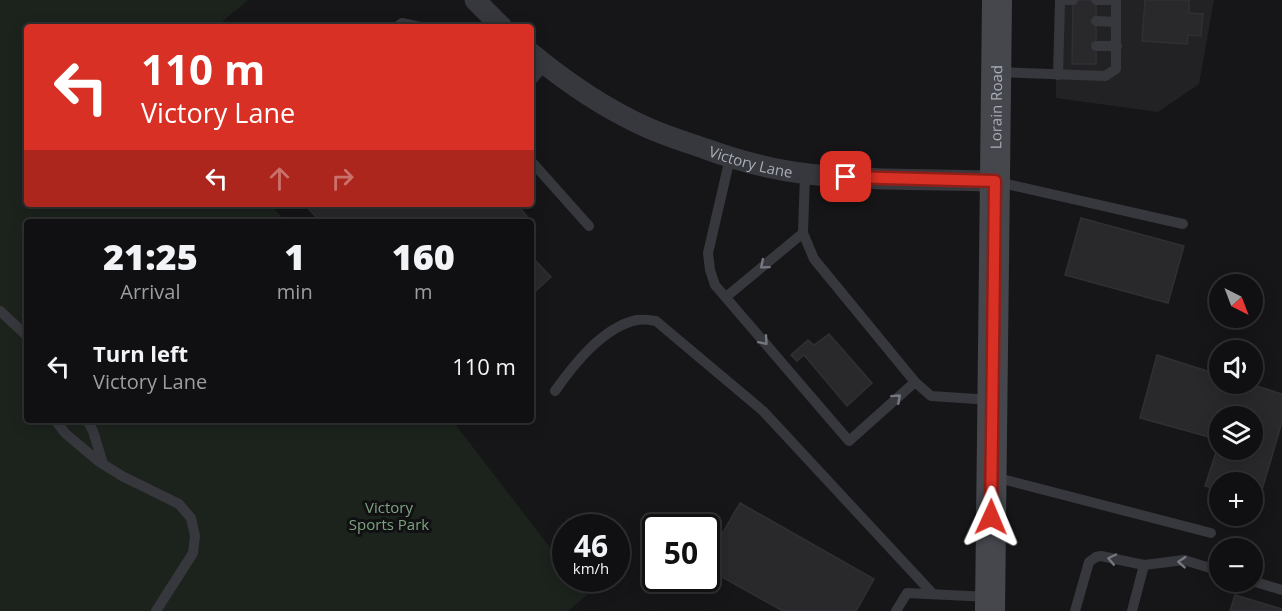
<!DOCTYPE html>
<meta charset="utf-8">
<style>
body{margin:0;font-family:"Open Sans",sans-serif;background:#1e1e20;color:#f1f3f6;height:100vh;display:flex;flex-direction:column;font-size:22px;white-space:nowrap}
*{box-sizing:border-box;margin:0}
p{font-size:20px;color:#9c9d9f}
.icon{flex:none;width:33px;height:33px;fill:none;stroke:currentColor;stroke-width:2;stroke-linecap:round;stroke-linejoin:round}
.map{position:relative;flex:1;overflow:hidden}
.sheet{position:absolute;left:24px;top:219px;width:510px;height:204px;display:flex;flex-direction:column;background:#101012;border-radius:6px;box-shadow:0 3px 15px #0003,0 0 0 2px #303032}
.sheet>*{flex:none}
.banner{position:absolute;left:24px;top:24px;width:510px;height:183px;border-radius:6px;box-shadow:0 3px 15px #0003,0 0 0 2px #303032;background:#d93025;color:#fff;overflow:hidden}
.needle{width:39px;rotate:138deg}
.buttons{position:absolute;left:1209px;top:274px;display:grid;gap:12px}
.buttons a{display:grid;place-items:center;width:54px;height:54px;border-radius:50%;background:#101012;box-shadow:0 3px 15px #0003,0 0 0 2px #303032;font-size:30px}
.speed{position:absolute;left:552px;top:514px;display:flex;gap:12px;font-size:30px;font-weight:700;text-align:center}
.speed>*{display:grid;place-content:center;width:78px;height:78px;border-radius:50%;background:#101012;box-shadow:0 3px 15px #0003,0 0 0 2px #303032;line-height:1}
.speed small{font-size:15px;font-weight:400}
.speed .limit{border:3px solid #111;border-radius:9px;background:#fff;color:#111}
.pin{position:absolute;display:grid;place-items:center;width:51px;height:51px;color:#fff;margin:-26px;border-radius:12px;box-shadow:0 3px 9px #0006}
.me{position:absolute;width:66px;margin:-33px;rotate:1deg;stroke-linejoin:round;filter:drop-shadow(0 0 4px #0008)}
.turn{display:flex;align-items:center;gap:21px;height:126px;padding:0 18px;font-size:27px}
.turn .icon{width:78px;height:78px;stroke-width:2.5}
.turn b{display:block;font-size:42px;line-height:51px}
.lanes{display:flex;align-items:center;height:57px;padding:0 18px;background:#0003;justify-content:center;gap:30px;direction:ltr}
.lanes .off{opacity:.35}
.eta{display:flex;justify-content:space-evenly;align-items:center;height:102px;text-align:center}
.eta b{font-size:36px;font-weight:800;line-height:42px}
ul{padding:0;list-style:none}
li{display:flex;align-items:center;gap:18px;height:90px;padding:0 18px}
li div{flex:1}
li b{display:block;font-size:22px}
li em{font-style:normal}
.map>svg:first-child{display:block}
.built{fill:#222225}
.green{fill:#1c231d}
.building{fill:#29292c;stroke:#303034;stroke-width:1.5}
.lines{fill:none;stroke-linecap:round;stroke-linejoin:round}
.lane{stroke:#37383d;stroke-width:10}
.street{stroke:#37383d;stroke-width:21}
.secondary{stroke:#45474d;stroke-width:30}
.oneway{stroke:#757881}
.route-casing{stroke:#8d1f18;stroke-width:15}
.route{stroke:#d93025;stroke-width:10}
.labels{text-anchor:middle;dominant-baseline:central;stroke-width:6;stroke-linejoin:round;paint-order:stroke}
.street-label{font-size:15px;fill:#a8adb8;stroke:#111113}
.park-label{font-size:15px;fill:#7fa381;stroke:#111113}
</style>
<div class="map">
<svg width="1282" height="611" viewBox="0 0 1282 611">
<rect width="100%" height="100%" fill="#161618"/>
<polygon class="built" points="1056,0 1214,0 1199,84 1158,112 1056,98"/>
<polygon class="green" points="0,0 248,0 216,27 27,27 27,204 270,204 286,222 27,222 27,420 452,420 565,567 566,579 574,579 587,595 568,611 0,611"/>
<g class="building">
<polygon points="1073,0 1096,0 1096,64 1072,64"/>
<polygon points="1145,0 1189,0 1189,13 1203,14 1201,36 1188,35 1187,44 1142,41"/>
<polygon points="304,204 517,204 529,219 526,222 321,222"/>
<polygon points="1081,218 1184,246 1168,303 1065,275"/>
<polygon points="531,256 551,277 531,295"/>
<polygon points="829,334 872,383 847,406 804,355 797,361 791,355 808,340 814,345"/>
<polygon points="1157,355 1220,375 1220,384 1250,384 1282,394 1282,422 1259,500 1252,499 1252,483 1220,483 1220,490 1205,486 1220,440 1220,450 1252,450 1252,417 1220,417 1220,440 1140,418"/>
<polygon points="740,503 874,579 856,611 783,611 706,568 706,535 711,528 722,534"/>
<polygon points="1235,595 1282,609 1282,611 1230,611"/>
</g>
<g class="lines">
<g class="lane">
<polyline points="1060,0 1073,0"/>
<polyline points="1096,0 1116,0"/>
<polyline points="1096,21 1116,22"/>
<polyline points="397,27 402,23 420,27"/>
<polyline points="1096,46 1117,46"/>
<polyline points="999,72 1105,76 1116,69 1116,0"/>
<polyline points="1058,75 1060,0"/>
<polyline points="531,81 545,65"/>
<polyline points="730,158 708,253 710,270 715,285 849,441 915,382"/>
<polyline points="531,161 589,226"/>
<polyline points="805,174 803,233 814,259 915,382 931,396 992,400"/>
<polyline points="998,182 1183,224"/>
<polyline points="726,297 803,233"/>
<polyline points="0,311 27,336"/>
<path d="M555,391C574,364 603,327 637,320C643,319 650,320 656,321L763,411L933,594"/>
<polyline points="55,420 65,433 98,461 122,476 179,504 191,518 195,536 193,553 156,611"/>
<polyline points="87,420 93,431 103,464"/>
<polyline points="994,477 1211,533"/>
<polyline points="1144,565 1184,560 1220,571"/>
<polyline points="1252,581 1282,590"/>
<polyline points="896,611 907,593 990,597"/>
<polyline points="1075,611 1089,562 1096,557 1101,556 1144,565 1132,611"/>
</g>
<g class="street">
<polyline points="475,0 502,27"/>
<path id="s1" d="M531,53C566,82 604,108 646,127C666,136 686,142 706,149C739,161 773,170 808,174C870,181 933,179 995,181"/>
</g>
<path class="secondary" id="s2" d="M990,611L997,0"/>
</g>
<defs><path id="oneway-chevron" d="M-2-3.5L2.5 0L-2 3.5" fill="none" stroke-width="1.6" stroke-linecap="round" stroke-linejoin="round" transform="scale(1.5)"/></defs>
<g class="oneway">
<use href="#oneway-chevron" transform="translate(764 265) rotate(140)"/>
<use href="#oneway-chevron" transform="translate(764 341) rotate(49)"/>
<use href="#oneway-chevron" transform="translate(897 398) rotate(-42)"/>
<use href="#oneway-chevron" transform="translate(1112 559) rotate(-168)"/>
<use href="#oneway-chevron" transform="translate(1182 562) rotate(-176)"/>
</g>
<g class="lines">
<defs>
<polyline id="route" points="846,177 995,181 991,517"/>
</defs>
<use href="#route" class="route-casing"/>
<use href="#route" class="route"/>
</g>
<g class="labels">
<g class="street-label">
<text stroke="none"><textPath href="#s2" startOffset="504">Lorain Road</textPath></text>
<text stroke="none"><textPath href="#s1" startOffset="248">Victory Lane</textPath></text>
</g>
<g class="park-label">
<text x="389" y="507">Victory<tspan x="389" dy="17">Sports Park</tspan></text>
</g>
</g>
</svg>
<div class="buttons">
<a><svg class="needle" viewBox="-14 -14 28 28"><path d="M0-13l5 13h-10z" fill="#e53935"/><path d="M0 13l5-13h-10z" fill="#9c9d9f"/></svg></a>
<a><svg class="icon" aria-label="sound" viewBox="0 0 24 24"><path d="M4 9h4l5-4v14l-5-4H4zM17 9q2 3 0 6"/></svg></a>
<a><svg class="icon" aria-label="layers" viewBox="0 0 24 24"><path d="M12 4l9 5-9 5-9-5zM3 14l9 5 9-5"/></svg></a>
<a>+</a>
<a>−</a>
</div>
<div class="speed"><div>46<small>km/h</small></div><div class="limit">50</div></div>
<div class="pin" style="left:846px;top:177px;background:#d93025"><svg class="icon" aria-label="arrive" viewBox="0 0 24 24"><path d="M6 21V4h12l-3 4 3 4H6"/></svg></div>
<svg class="me" style="left:991px;top:517px" viewBox="-20 -20 40 40"><path d="M0-17L14 15 0 8-14 15z" fill="#d93025" stroke="#fff" stroke-width="4"/></svg>
<div class="banner">
<div class="turn"><svg class="icon" aria-label="left" viewBox="0 0 24 24"><path d="M17 20v-9H6M10 6l-5 5 5 5"/></svg><div><b>110 m</b>Victory Lane</div></div>
<div class="lanes"><svg class="icon" aria-label="left" viewBox="0 0 24 24"><path d="M17 20v-9H6M10 6l-5 5 5 5"/></svg><svg class="icon off" aria-label="ahead" viewBox="0 0 24 24"><path d="M12 20V5M6 11l6-6 6 6"/></svg><svg class="icon off" aria-label="right" viewBox="0 0 24 24"><path d="M7 20v-9h11M14 6l5 5-5 5"/></svg></div>
</div>
<section class="sheet">
<div class="eta">
<div><b>21:25</b><p>Arrival</p></div>
<div><b>1</b><p>min</p></div>
<div><b>160</b><p>m</p></div>
</div>
<ul>
<li><svg class="icon" aria-label="left" viewBox="0 0 24 24"><path d="M17 20v-9H6M10 6l-5 5 5 5"/></svg><div><b>Turn left</b><p>Victory Lane</p></div><em>110 m</em></li>
</ul>
</section>
</div>
